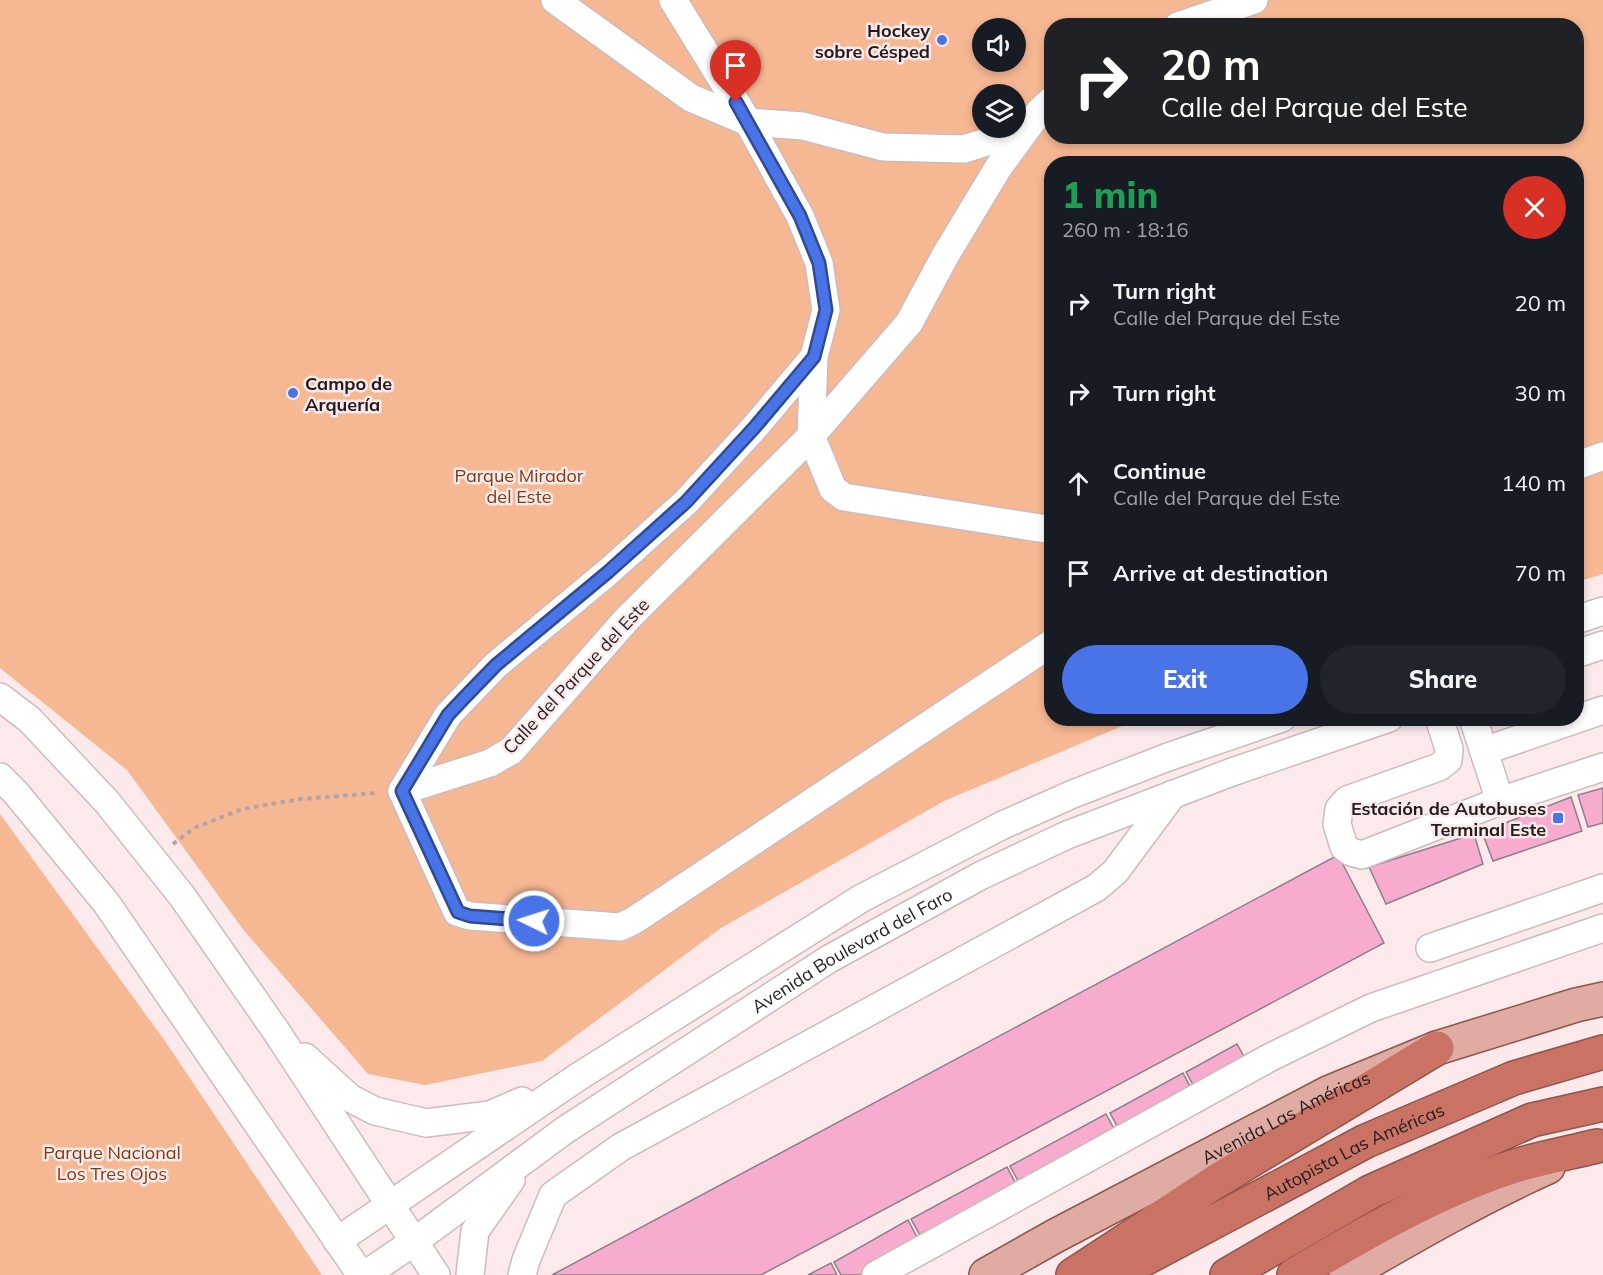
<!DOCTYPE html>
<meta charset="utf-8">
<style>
body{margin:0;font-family:Mulish,sans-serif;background:#20242c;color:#f1f3f6;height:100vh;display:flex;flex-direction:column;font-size:22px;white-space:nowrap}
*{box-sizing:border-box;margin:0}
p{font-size:20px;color:#9ea1a6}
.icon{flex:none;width:33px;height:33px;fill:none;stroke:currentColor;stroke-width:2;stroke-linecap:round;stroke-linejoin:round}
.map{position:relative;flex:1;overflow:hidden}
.panel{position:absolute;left:1044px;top:156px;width:540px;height:570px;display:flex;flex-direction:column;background:#171b24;border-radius:24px;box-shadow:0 3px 9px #0003}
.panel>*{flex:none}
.top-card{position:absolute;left:1044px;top:18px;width:540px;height:126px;border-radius:24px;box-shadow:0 3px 9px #0003;background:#202124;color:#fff;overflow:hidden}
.controls{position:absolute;left:972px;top:18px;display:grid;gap:12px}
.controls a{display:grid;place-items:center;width:54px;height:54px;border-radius:50%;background:#171b24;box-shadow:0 3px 9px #0003;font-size:30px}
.pin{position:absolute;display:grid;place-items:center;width:51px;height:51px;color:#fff;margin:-62px -26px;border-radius:50% 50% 50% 0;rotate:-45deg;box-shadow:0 0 6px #0007}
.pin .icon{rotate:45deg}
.me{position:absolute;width:66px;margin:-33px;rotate:274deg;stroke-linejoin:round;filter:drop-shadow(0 0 4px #0008)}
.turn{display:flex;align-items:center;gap:21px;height:126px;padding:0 18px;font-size:27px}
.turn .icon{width:78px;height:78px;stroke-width:2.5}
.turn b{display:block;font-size:42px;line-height:51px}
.round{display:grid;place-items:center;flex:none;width:63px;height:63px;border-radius:32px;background:#20242c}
.headline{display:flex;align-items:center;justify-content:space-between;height:102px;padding:0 18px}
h1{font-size:36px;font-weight:800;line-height:45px;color:#1e9e55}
.cta{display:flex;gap:12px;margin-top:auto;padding:12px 18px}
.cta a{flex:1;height:69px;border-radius:36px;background:#4974e7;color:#fff;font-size:24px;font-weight:800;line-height:69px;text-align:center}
.cta a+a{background:#20242c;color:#f1f3f6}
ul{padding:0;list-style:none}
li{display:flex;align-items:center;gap:18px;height:90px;padding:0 18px}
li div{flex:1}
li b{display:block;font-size:22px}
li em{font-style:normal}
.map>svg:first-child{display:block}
.green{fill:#f6b793;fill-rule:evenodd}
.building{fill:#f6abcf;stroke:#8e8086;stroke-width:1.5}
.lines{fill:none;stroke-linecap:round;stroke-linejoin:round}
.minor-casing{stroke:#ccbbbd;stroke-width:30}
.major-casing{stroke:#8f554b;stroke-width:36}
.highway-casing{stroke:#8f554b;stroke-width:36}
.path{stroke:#b2a4a6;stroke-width:4;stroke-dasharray:4.5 4.5;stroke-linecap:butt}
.minor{stroke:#fff;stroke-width:27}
.major{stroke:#dfaba3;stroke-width:33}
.highway{stroke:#ca7365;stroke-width:33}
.route-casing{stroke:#2f4b96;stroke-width:15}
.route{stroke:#4974e7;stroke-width:10}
.poi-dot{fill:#4974e7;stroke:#fbe9eb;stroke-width:2}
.labels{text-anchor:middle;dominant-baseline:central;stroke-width:5;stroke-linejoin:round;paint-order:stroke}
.poi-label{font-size:18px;font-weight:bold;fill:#221c1c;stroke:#fbe9eb;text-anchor:end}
.park-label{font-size:18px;fill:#7b3d0f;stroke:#fbe9eb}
.street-label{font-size:18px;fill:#221c1c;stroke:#fbe9eb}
</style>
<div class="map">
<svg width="1603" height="1275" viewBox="0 0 1603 1275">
<rect width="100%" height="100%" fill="#fbe9eb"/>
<g class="green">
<path d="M0,0H1603V574L1577,582L1576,164H1052V718L1139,719L944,801L721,928L542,1061L425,1085L368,1074L242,928L127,770L0,668ZM1052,26H1576V136H1052ZM982,28H1016V62H982ZM982,94H1016V128H982Z"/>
<polygon points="0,814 165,1041 322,1275 0,1275"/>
</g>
<g class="building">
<polygon points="1603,788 1603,823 1588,827 1578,795"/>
<polygon points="1571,797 1582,831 1493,861 1482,832"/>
<polygon points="1474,834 1483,864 1386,904 1369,867"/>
<polygon points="1338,855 1384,943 761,1275 552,1275"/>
<polygon points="1237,1044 1257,1080 1206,1108 1186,1072"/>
<polygon points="1183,1073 1202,1109 1129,1148 1110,1113"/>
<polygon points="1106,1114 1125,1149 1029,1201 1010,1166"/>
<polygon points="1007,1167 1026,1203 931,1255 911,1219"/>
<polygon points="908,1220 927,1256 892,1275 841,1275 834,1262"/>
<polygon points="831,1263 837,1275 808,1275"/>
</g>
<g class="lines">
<defs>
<g id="minor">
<polyline points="555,0 691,98 748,122 803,126 883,147 964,149 1025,130"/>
<polyline points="673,0 748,122 800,216 819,263 826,310 814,357 811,436 626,620 511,751 490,763 402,791 457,912 470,916 620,927 633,921 1052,643"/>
<polyline points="1178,26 1254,0"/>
<polyline points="1052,100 1039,112 998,168 945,256 909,323 811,436 833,489 844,497 1052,530"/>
<polyline points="1576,466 1603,456"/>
<polyline points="1576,620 1603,611"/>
<polyline points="1576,654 1603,645"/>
<polyline points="0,697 30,720 107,802 182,896 276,1031 436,1275"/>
<polyline points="1439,718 1449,749 1448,760 1439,767 1347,800 1339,809 1337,824 1344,847 1351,852 1362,855 1500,801 1603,767"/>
<polyline points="1473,718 1500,801"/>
<polyline points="1484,751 1603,710"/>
<polyline points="0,777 16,793 107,904 361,1275"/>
<polyline points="402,791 448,715 496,665 608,572 686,502 754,428 814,357"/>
<polyline points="1430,948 1603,888"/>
<polyline points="305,1057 350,1098 375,1111 426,1123 490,1115 522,1101"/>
<polyline points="337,1241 578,1077 862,898 1003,825 1073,794 1168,757 1282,718"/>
<path id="s1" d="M365,1275L415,1241L565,1130L829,959L980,876L1067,835L1232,772L1389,718"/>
<polyline points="470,1275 475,1231 511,1180"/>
<polyline points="522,1275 526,1260 553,1195 621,1147 1096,888 1115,872 1173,794"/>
<polyline points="876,1275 1269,1058 1371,1008 1603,928"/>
</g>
<g id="major">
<path id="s2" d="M986,1275L1055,1236L1328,1093L1437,1048L1576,1005L1603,999"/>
<path d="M1346,1275C1412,1237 1479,1198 1548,1167"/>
</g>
<g id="highway">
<polyline points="1073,1275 1215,1182 1437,1048"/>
<path id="s3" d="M1114,1275L1366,1141L1514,1078L1603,1052"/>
<polyline points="1227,1275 1370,1192 1532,1120 1603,1104"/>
<path d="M1294,1275C1362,1235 1437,1191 1512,1167C1540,1158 1569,1153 1597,1146"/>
</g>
</defs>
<use href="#minor" class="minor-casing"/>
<use href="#major" class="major-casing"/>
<use href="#highway" class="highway-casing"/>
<polyline class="path" points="173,844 196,827 243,809 301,799 377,793"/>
<use href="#minor" class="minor"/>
<use href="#major" class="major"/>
<use href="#highway" class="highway"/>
</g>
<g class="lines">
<defs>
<polyline id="route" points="534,921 470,916 458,912 402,791 448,715 464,698 496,665 608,572 686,502 754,428 814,357 826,310 819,263 800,216 736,102"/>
</defs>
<use href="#route" class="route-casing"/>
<use href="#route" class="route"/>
</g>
<g class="poi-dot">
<circle cx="942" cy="40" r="6"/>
<circle cx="293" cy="393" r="6"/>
<rect x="1552" y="812" width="12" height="12" rx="3"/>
</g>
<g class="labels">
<g class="poi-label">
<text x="930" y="30">Hockey<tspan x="930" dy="21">sobre Césped</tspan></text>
<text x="305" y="383" text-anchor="start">Campo de<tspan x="305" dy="21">Arquería</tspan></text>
<text x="1546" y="808">Estación de Autobuses<tspan x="1546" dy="21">Terminal Este</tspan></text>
</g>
<g class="park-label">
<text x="519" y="475">Parque Mirador<tspan x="519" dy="21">del Este</tspan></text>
<text x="112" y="1152">Parque Nacional<tspan x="112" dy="21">Los Tres Ojos</tspan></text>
</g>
<g class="street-label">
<text transform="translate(576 676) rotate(-47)">Calle del Parque del Este</text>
<text stroke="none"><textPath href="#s1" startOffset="586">Avenida Boulevard del Faro</textPath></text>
<text stroke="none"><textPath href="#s2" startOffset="339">Avenida Las Américas</textPath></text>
<text stroke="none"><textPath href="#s3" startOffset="270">Autopista Las Américas</textPath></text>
</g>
</g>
</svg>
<div class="controls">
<a><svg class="icon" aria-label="sound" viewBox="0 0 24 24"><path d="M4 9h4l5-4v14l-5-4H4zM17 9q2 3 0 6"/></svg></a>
<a><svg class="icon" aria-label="layers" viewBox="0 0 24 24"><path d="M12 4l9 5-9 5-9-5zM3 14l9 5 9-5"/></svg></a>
</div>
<div class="pin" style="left:736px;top:102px;background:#d93025"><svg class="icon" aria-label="arrive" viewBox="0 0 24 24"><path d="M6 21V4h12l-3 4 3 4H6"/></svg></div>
<svg class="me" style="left:534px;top:921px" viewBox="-20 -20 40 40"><circle r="17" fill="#4974e7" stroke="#fff" stroke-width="3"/><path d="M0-11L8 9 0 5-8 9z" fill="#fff"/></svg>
<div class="top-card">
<div class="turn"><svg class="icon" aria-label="right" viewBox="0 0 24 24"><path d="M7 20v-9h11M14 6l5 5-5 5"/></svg><div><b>20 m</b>Calle del Parque del Este</div></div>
</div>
<section class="panel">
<div class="headline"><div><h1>1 min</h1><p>260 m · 18:16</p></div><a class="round" style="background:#d93025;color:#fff"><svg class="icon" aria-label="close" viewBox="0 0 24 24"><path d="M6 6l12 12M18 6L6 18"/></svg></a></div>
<ul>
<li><svg class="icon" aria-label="right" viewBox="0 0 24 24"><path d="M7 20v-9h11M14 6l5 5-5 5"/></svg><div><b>Turn right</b><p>Calle del Parque del Este</p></div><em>20 m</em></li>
<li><svg class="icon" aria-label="right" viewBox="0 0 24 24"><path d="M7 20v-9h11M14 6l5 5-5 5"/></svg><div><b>Turn right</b></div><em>30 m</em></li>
<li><svg class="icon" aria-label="ahead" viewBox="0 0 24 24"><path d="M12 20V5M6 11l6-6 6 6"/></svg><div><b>Continue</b><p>Calle del Parque del Este</p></div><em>140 m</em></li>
<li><svg class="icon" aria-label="arrive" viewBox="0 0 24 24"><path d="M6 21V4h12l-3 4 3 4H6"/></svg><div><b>Arrive at destination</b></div><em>70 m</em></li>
</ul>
<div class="cta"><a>Exit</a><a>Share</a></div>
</section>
</div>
